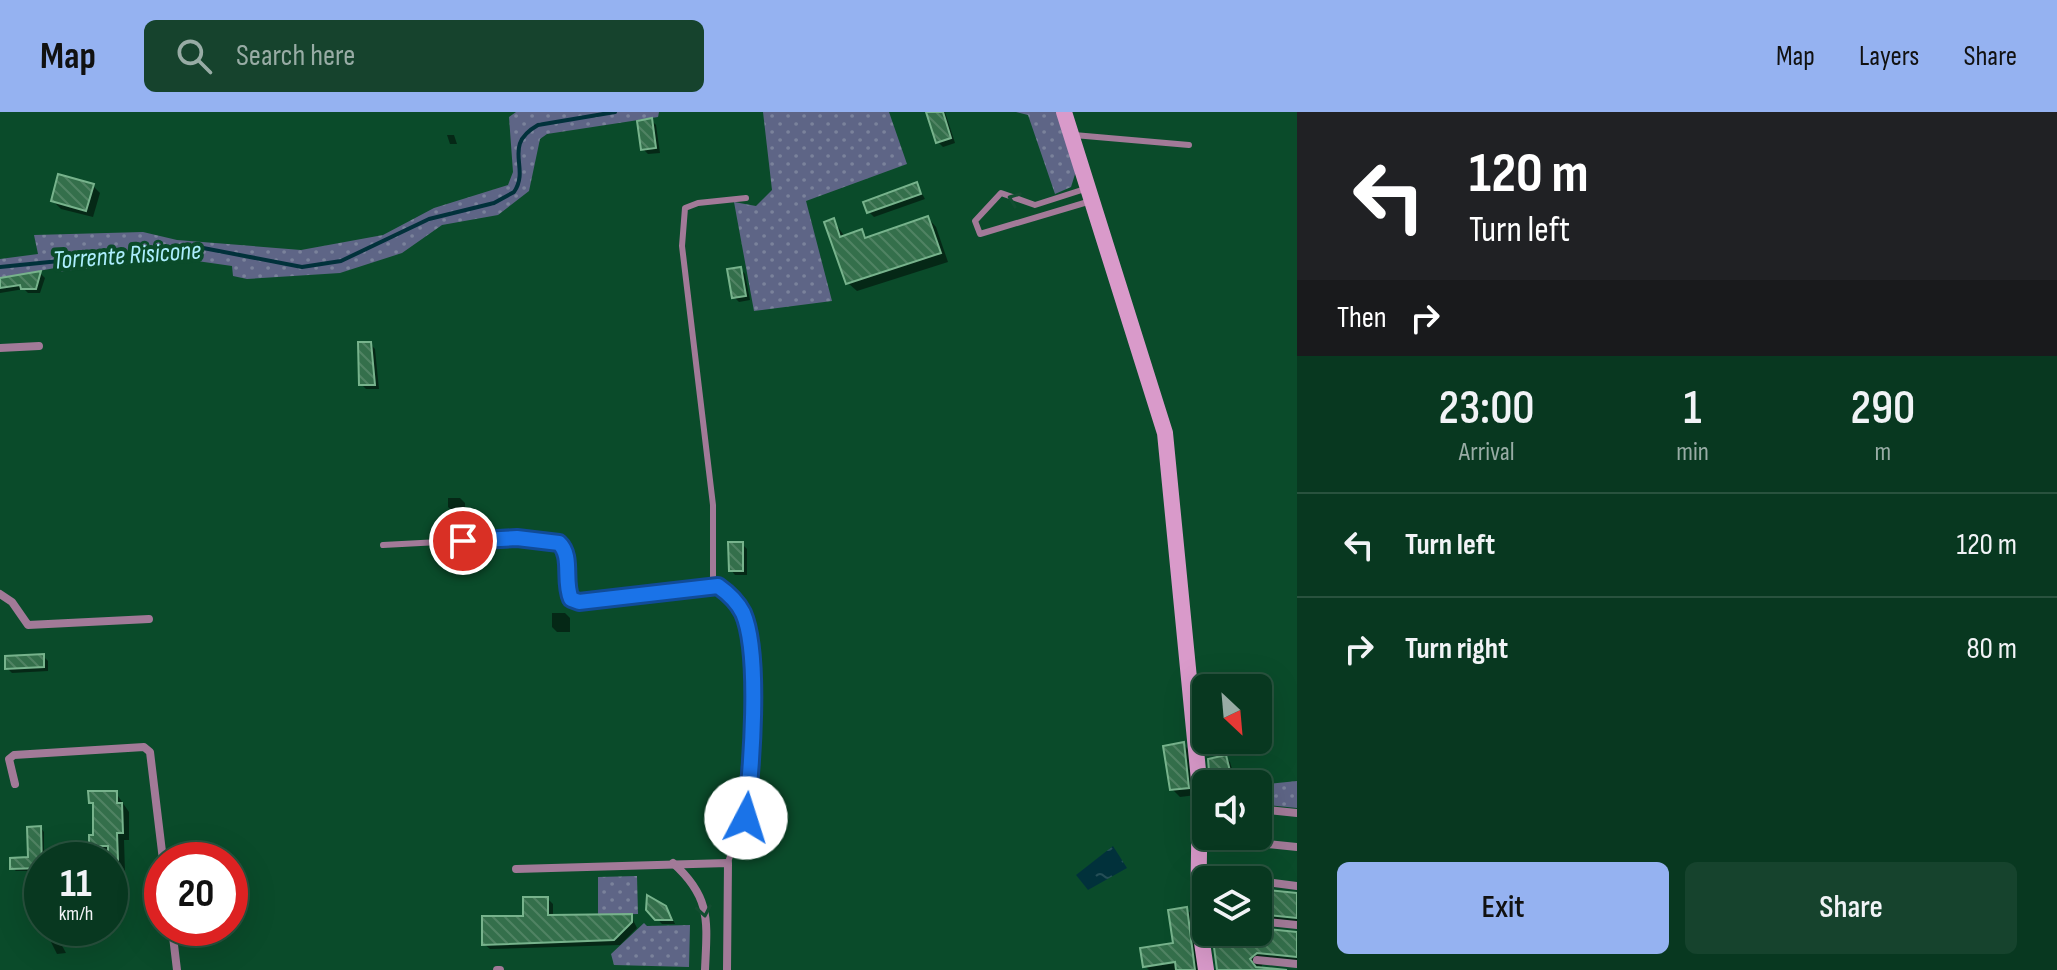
<!DOCTYPE html>
<style>
body{margin:0;font-family:"Sofia Sans Condensed",sans-serif;background:#16432d;color:#f1f3f6;height:100vh;display:flex;flex-direction:column;font-size:30px;white-space:nowrap}
*{box-sizing:border-box;margin:0}
p{font-size:26px;color:#98aca5}
.icon{flex:none;width:44px;height:44px;fill:none;stroke:currentColor;stroke-width:2;stroke-linecap:round;stroke-linejoin:round}
.map{position:relative;flex:1;overflow:hidden}
.panel{display:flex;flex-direction:column;background:#083820;width:760px}
.panel>*{flex:none}
.banner{background:#202124;color:#fff;overflow:hidden}
.needle{width:52px;rotate:154deg}
.controls{position:absolute;left:1192px;top:562px;display:grid;gap:16px}
.controls a{display:grid;place-items:center;width:80px;height:80px;border-radius:12px;background:#083820;box-shadow:0 8px 32px #0002,0 0 0 2px #29523e;font-size:40px}
.speed{position:absolute;left:24px;top:730px;display:flex;gap:16px;font-size:40px;font-weight:700;text-align:center}
.speed>*{display:grid;place-content:center;width:104px;height:104px;border-radius:50%;background:#083820;box-shadow:0 8px 32px #0002,0 0 0 2px #29523e;line-height:1}
.speed small{font-size:20px;font-weight:400}
.speed .limit{border:12px solid #d22;background:#fff;color:#111}
.pin{position:absolute;display:grid;place-items:center;width:68px;height:68px;color:#fff;margin:-34px;border:4px solid #fff;border-radius:50%;box-shadow:0 2px 8px #0007}
.me{position:absolute;width:88px;margin:-44px;rotate:5deg;stroke-linejoin:round;filter:drop-shadow(0 0 6px #0008)}
.turn{display:flex;align-items:center;gap:28px;height:168px;padding:0 40px;font-size:36px}
.turn .icon{width:104px;height:104px;stroke-width:2.5}
.turn b{display:block;font-size:56px;line-height:68px}
.then{display:flex;align-items:center;height:76px;padding:0 40px;background:#0003;gap:16px;font-size:30px}
.eta{display:flex;justify-content:space-evenly;align-items:center;height:136px;text-align:center}
.eta b{font-size:48px;font-weight:600;line-height:56px}
.button{display:flex;gap:16px;margin-top:auto;padding:16px 40px}
.button a{flex:1;height:92px;border-radius:12px;background:#95b2f1;color:#111;font-size:32px;font-weight:600;line-height:92px;text-align:center}
.button a+a{background:#16432d;color:#f1f3f6}
ul{padding:0;list-style:none}
li{display:flex;align-items:center;gap:24px;height:104px;padding:0 40px;border-top:2px solid #29523e}
li div{flex:1}
li b{display:block;font-size:30px}
li em{font-style:normal}
header{display:flex;align-items:center;gap:48px;box-sizing:border-box;height:112px;padding:0 40px;background:#95b2f1;color:#111}
header strong{font-size:38px}
nav{display:flex;gap:44px;margin-inline-start:auto;font-size:28px}
.search{width:560px;height:72px;background:#16432d;display:flex;align-items:center;gap:20px;box-sizing:border-box;padding:0 28px;border-radius:12px;color:#98aca5;font-size:30px}
main{display:flex;flex:1;min-height:0}
.map>svg:first-child{display:block}
.grass{fill:url(#grass-dots)}
.water{fill:url(#water-ripples)}
.shadow{fill:#0007}
.lines{fill:none;stroke-linecap:round;stroke-linejoin:round}
.stream{stroke:#01313b;stroke-width:4}
.building{fill:url(#building-back-hatch);stroke:#77b38c;stroke-width:2}
.lane{stroke:#a27a98;stroke-width:6}
.street{stroke:#a27a98;stroke-width:8}
.secondary{stroke:#d99aca;stroke-width:16}
.oneway{stroke:#124d30}
.route-casing{stroke:#114b97;stroke-width:20}
.route{stroke:#1a73e8;stroke-width:14}
.labels{text-anchor:middle;dominant-baseline:central;stroke-width:8;stroke-linejoin:round;paint-order:stroke}
.water-label{font-size:26px;font-style:italic;fill:#adeefe;stroke:#0a4b2a}
</style>
<header>
<strong>Map</strong>
<div class="search"><svg class="icon" aria-label="search" viewBox="0 0 24 24"><circle cx="10" cy="10" r="6"/><path d="M15 15l6 6"/></svg>Search here</div>
<nav><a>Map</a><a>Layers</a><a>Share</a></nav>
</header>
<main>
<div class="map">
<svg width="1297" height="858" viewBox="0 0 1297 858">
<defs>
<pattern id="grass-dots" width="8" height="8" patternUnits="userSpaceOnUse" patternTransform="scale(2)"><rect width="8" height="8" fill="#5e6586"/><path d="M2 2h.1M6 6h.1" fill="none" stroke="#7a829b" stroke-width="1.8" stroke-linecap="round"/></pattern>
<pattern id="water-ripples" width="26" height="14" patternUnits="userSpaceOnUse" patternTransform="scale(2)"><rect width="26" height="14" fill="#01313b"/><path d="M2 4q2-2 4 0t4 0M15 11q2-2 4 0t4 0" fill="none" stroke="#244e56"/></pattern>
<pattern id="building-back-hatch" width="6" height="6" patternUnits="userSpaceOnUse" patternTransform="scale(2)"><rect width="6" height="6" fill="#346f4b"/><path d="M-1 5l2 2M0 0l6 6M5-1l2 2" fill="none" stroke="#508363"/></pattern>
</defs>
<rect width="100%" height="100%" fill="#0a4b2a"/>
<g class="grass">
<polygon points="516,0 659,0 658,5 547,22 540,27 529,79 498,103 442,113 402,141 340,161 247,167 233,164 232,154 183,147 56,160 55,156 0,166 0,147 38,142 34,123 143,120 177,128 301,138 383,123 434,96 508,73 513,60 509,5"/>
<polygon points="763,0 889,0 907,52 806,89 832,189 754,199 734,90 756,94 772,78"/>
<polygon points="1016,0 1058,0 1076,59 1071,75 1055,82 1028,3"/>
<polygon points="1297,669 1297,696 1258,692 1258,673"/>
<polygon points="637,764 638,802 598,803 598,765"/>
<polygon points="644,811 647,814 690,813 689,855 614,853 611,842"/>
</g>
<polygon class="water" points="1113,734 1127,756 1088,778 1076,763"/>
<g class="shadow">
<polygon points="928,0 945,0 955,31 943,35 938,30"/>
<polygon points="651,8 656,13 660,41 648,42 643,37"/>
<polygon points="447,23 454,23 457,32 450,32"/>
<polygon points="92,73 100,81 93,105 61,97 53,89"/>
<polygon points="917,73 925,87 874,105 869,100"/>
<polygon points="928,106 936,115 948,150 857,179 848,171 833,108 845,125 862,120 869,127"/>
<polygon points="740,157 745,162 750,188 739,190 734,185"/>
<polygon points="40,161 45,166 40,181 28,181 24,177 0,181 0,168"/>
<polygon points="370,232 375,237 379,277 366,277 361,272"/>
<polygon points="448,386 460,386 465,391 465,400 453,400 448,395"/>
<polygon points="742,432 747,437 747,463 735,463 731,458"/>
<polygon points="552,501 565,501 570,506 570,520 557,520 552,515"/>
<polygon points="43,544 48,549 48,559 12,561 7,556"/>
<polygon points="1183,632 1191,640 1196,683 1180,685 1172,677"/>
<polygon points="1225,645 1230,650 1236,671 1213,672"/>
<polygon points="116,681 129,700 129,728 124,728 125,761 118,761 110,754 110,741 98,741 91,733 95,725 95,694 91,691"/>
<polygon points="41,716 44,720 44,746 82,748 42,748 42,759 16,759 12,756 30,747"/>
<polygon points="1258,779 1297,782 1297,815 1267,812 1258,803"/>
<polygon points="548,787 553,792 553,805 631,804 637,816 620,833 490,837 484,832"/>
<polygon points="665,795 670,801 675,812 662,812 649,797"/>
<polygon points="1186,797 1197,807 1203,858 1149,858 1145,854 1175,833"/>
<polygon points="1258,818 1297,822 1297,853 1269,850 1262,853 1261,857 1267,858 1218,858 1214,820"/>
<polygon points="59,828 66,841 57,842 51,830"/>
</g>
<g class="lines">
<path class="stream" d="M0,155L198,135L302,155L341,149L429,107L494,91L514,80C531,55 501,34 538,13L615,0"/>
</g>
<g class="building">
<polygon points="926,0 943,0 951,26 936,31"/>
<polygon points="652,6 656,36 641,38 637,9"/>
<polygon points="58,62 94,72 86,99 51,89"/>
<polygon points="917,70 921,82 867,101 863,90"/>
<polygon points="928,104 941,141 846,172 824,110 834,106 840,125 862,117 865,126"/>
<polygon points="741,155 746,184 732,186 727,157"/>
<polygon points="41,159 36,177 21,177 20,173 0,176 0,166"/>
<polygon points="358,230 371,230 375,273 359,273"/>
<polygon points="728,430 743,430 743,459 729,459"/>
<polygon points="44,542 44,555 5,557 5,544"/>
<polygon points="1184,630 1189,676 1170,678 1163,634"/>
<polygon points="1226,643 1232,667 1210,672 1208,647"/>
<polygon points="88,679 117,679 117,691 122,691 123,721 117,721 118,748 108,748 108,734 89,734 89,723 93,723 93,691 89,691"/>
<polygon points="41,714 42,756 10,757 10,746 28,745 27,715"/>
<polygon points="1258,777 1297,781 1297,806 1258,802"/>
<polygon points="647,783 666,794 672,808 655,808 646,798"/>
<polygon points="523,785 548,785 548,803 632,802 632,810 614,828 482,833 482,804 523,804"/>
<polygon points="1187,795 1195,858 1176,858 1175,850 1143,855 1140,836 1173,831 1168,798"/>
<polygon points="1258,816 1297,820 1297,845 1257,841 1250,847 1256,855 1287,858 1217,858 1212,820 1258,820"/>
</g>
<g class="lines">
<g class="lane">
<polyline points="1074,23 1189,33"/>
<polyline points="1088,76 1035,93 1001,81 975,109 980,122 1091,89"/>
<polyline points="383,433 517,426 559,431 566,441 568,479 579,490 718,474"/>
<path d="M728,751C732,734 742,721 746,706C757,671 757,536 744,503C738,487 721,480 713,465V393L682,134L685,96L698,91L746,86"/>
</g>
<g class="street">
<polyline points="0,236 39,234"/>
<polyline points="0,482 12,490 28,513 149,507"/>
<polyline points="15,672 9,647 14,643 144,635 150,640 163,748"/>
<polyline points="1258,697 1297,701"/>
<polyline points="1200,725 1297,735"/>
<path d="M673,751C712,786 707,810 705,858"/>
<polyline points="516,757 728,751 727,858"/>
<polyline points="1198,763 1245,768"/>
<polyline points="1258,769 1297,774"/>
<polyline points="1258,809 1297,813"/>
<polyline points="172,816 177,858"/>
<polyline points="1257,848 1297,852"/>
<polyline points="497,858 500,858"/>
</g>
<polyline class="secondary" points="1064,0 1165,321 1200,679 1198,803 1206,858"/>
</g>
<defs><path id="oneway-chevron" d="M-2-3.5L2.5 0L-2 3.5" fill="none" stroke-width="1.6" stroke-linecap="round" stroke-linejoin="round" transform="scale(2)"/></defs>
<g class="oneway">
<use href="#oneway-chevron" transform="translate(1014 87) rotate(-158)"/>
<use href="#oneway-chevron" transform="translate(704 799) rotate(80)"/>
</g>
<g class="lines">
<defs>
<path id="route" d="M463,429L517,426L559,431C573,444 563,469 571,487L579,490L718,474C728,481 737,489 743,501C761,542 751,659 746,706"/>
</defs>
<use href="#route" class="route-casing"/>
<use href="#route" class="route"/>
</g>
<g class="labels">
<g class="water-label">
<text transform="translate(127 144) rotate(-4)">Torrente Risicone</text>
</g>
</g>
</svg>
<div class="controls">
<a><svg class="needle" viewBox="-14 -14 28 28"><path d="M0-13l5 13h-10z" fill="#e53935"/><path d="M0 13l5-13h-10z" fill="#98aca5"/></svg></a>
<a><svg class="icon" aria-label="sound" viewBox="0 0 24 24"><path d="M4 9h4l5-4v14l-5-4H4zM17 9q2 3 0 6"/></svg></a>
<a><svg class="icon" aria-label="layers" viewBox="0 0 24 24"><path d="M12 4l9 5-9 5-9-5zM3 14l9 5 9-5"/></svg></a>
</div>
<div class="speed"><div>11<small>km/h</small></div><div class="limit">20</div></div>
<div class="pin" style="left:463px;top:429px;background:#d93025"><svg class="icon" aria-label="arrive" viewBox="0 0 24 24"><path d="M6 21V4h12l-3 4 3 4H6"/></svg></div>
<svg class="me" style="left:746px;top:706px" viewBox="-20 -20 40 40"><circle r="19" fill="#fff"/><path d="M0-13L10 11 0 6-10 11z" fill="#1a73e8"/></svg>
</div>
<section class="panel">
<div class="banner">
<div class="turn"><svg class="icon" aria-label="left" viewBox="0 0 24 24"><path d="M17 20v-9H6M10 6l-5 5 5 5"/></svg><div><b>120 m</b>Turn left</div></div>
<div class="then">Then<svg class="icon" aria-label="right" viewBox="0 0 24 24"><path d="M7 20v-9h11M14 6l5 5-5 5"/></svg></div>
</div>
<div class="eta">
<div><b>23:00</b><p>Arrival</p></div>
<div><b>1</b><p>min</p></div>
<div><b>290</b><p>m</p></div>
</div>
<ul>
<li><svg class="icon" aria-label="left" viewBox="0 0 24 24"><path d="M17 20v-9H6M10 6l-5 5 5 5"/></svg><div><b>Turn left</b></div><em>120 m</em></li>
<li><svg class="icon" aria-label="right" viewBox="0 0 24 24"><path d="M7 20v-9h11M14 6l5 5-5 5"/></svg><div><b>Turn right</b></div><em>80 m</em></li>
</ul>
<div class="button"><a>Exit</a><a>Share</a></div>
</section>
</main>
